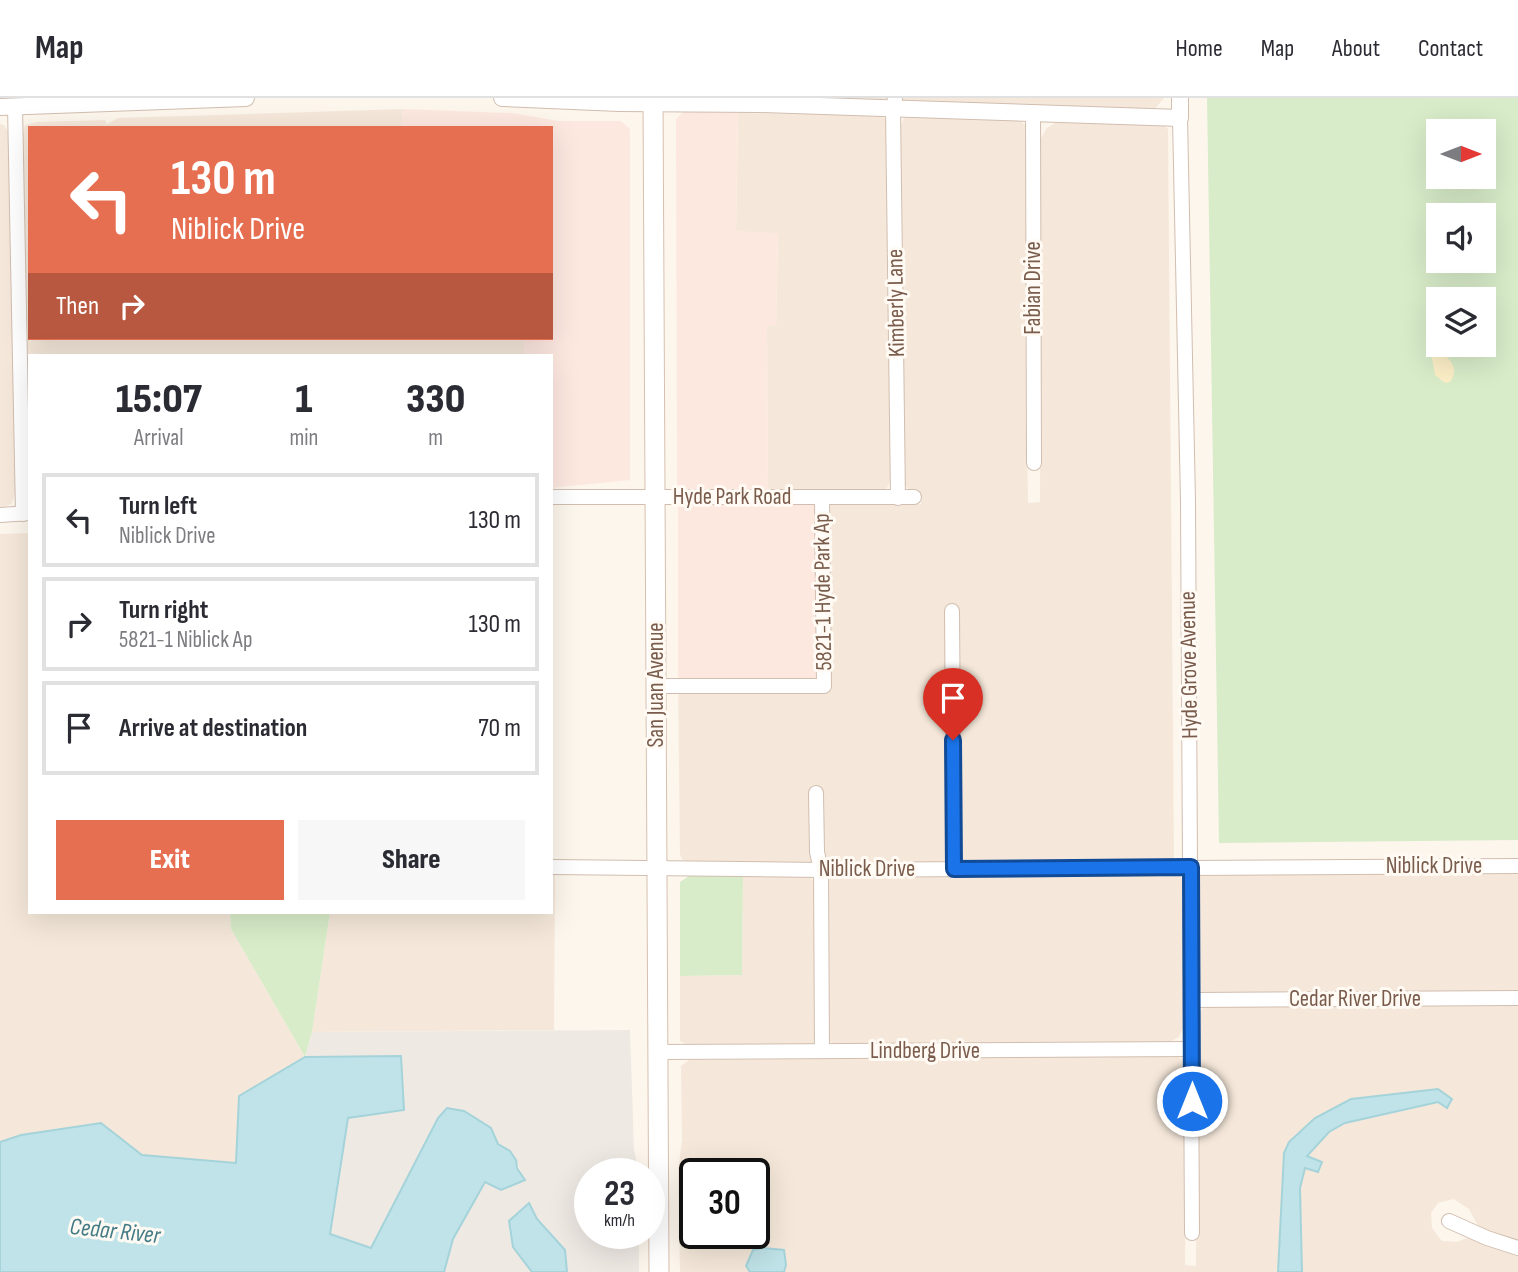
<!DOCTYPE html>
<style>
body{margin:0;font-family:"Sofia Sans Condensed",sans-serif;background:#f7f7f7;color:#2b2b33;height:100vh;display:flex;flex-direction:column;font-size:26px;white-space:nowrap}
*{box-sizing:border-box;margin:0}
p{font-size:23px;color:#7c7c81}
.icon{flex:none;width:38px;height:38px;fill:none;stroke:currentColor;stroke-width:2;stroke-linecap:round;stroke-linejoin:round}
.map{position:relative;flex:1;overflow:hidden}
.details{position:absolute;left:28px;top:256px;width:525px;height:560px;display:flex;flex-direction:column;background:#fff;border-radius:0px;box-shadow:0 7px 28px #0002}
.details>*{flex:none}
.banner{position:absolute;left:28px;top:28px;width:525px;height:214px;border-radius:0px;box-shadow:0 7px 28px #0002;background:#e76f51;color:#fff;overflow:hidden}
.needle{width:46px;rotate:90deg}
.buttons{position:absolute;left:1426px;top:21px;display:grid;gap:14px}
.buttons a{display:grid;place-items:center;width:70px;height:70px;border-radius:0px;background:#fff;box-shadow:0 7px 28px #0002;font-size:35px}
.speed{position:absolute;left:574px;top:1060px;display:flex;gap:14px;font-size:35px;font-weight:700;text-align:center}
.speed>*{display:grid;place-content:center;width:91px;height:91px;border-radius:50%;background:#fff;box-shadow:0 7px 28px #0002;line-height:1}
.speed small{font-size:18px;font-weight:400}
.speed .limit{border:4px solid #111;border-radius:10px;background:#fff;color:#111}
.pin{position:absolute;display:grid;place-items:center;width:60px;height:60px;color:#fff;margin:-72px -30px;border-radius:50% 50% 50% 0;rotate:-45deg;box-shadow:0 0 7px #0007}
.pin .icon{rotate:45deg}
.me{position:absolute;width:77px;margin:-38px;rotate:0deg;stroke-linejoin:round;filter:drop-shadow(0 0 5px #0008)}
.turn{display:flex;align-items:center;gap:24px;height:147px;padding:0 28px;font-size:32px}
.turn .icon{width:91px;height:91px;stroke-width:2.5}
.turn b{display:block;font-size:49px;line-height:60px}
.then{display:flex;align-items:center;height:66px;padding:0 28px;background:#0003;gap:14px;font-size:26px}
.eta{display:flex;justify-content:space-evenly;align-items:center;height:119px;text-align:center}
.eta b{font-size:42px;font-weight:800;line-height:49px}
.primary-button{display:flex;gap:14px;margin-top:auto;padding:14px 28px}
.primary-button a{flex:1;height:80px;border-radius:0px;background:#e76f51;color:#fff;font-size:28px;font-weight:800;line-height:80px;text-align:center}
.primary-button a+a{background:#f7f7f7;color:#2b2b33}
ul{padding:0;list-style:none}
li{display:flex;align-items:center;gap:21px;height:94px;margin:0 14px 10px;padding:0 14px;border:4px solid #e1e1e2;border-radius:0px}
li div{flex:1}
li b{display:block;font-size:26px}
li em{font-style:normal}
header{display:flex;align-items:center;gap:42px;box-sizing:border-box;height:98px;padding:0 35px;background:#fff;border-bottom:2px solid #e1e1e2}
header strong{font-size:33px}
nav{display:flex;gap:38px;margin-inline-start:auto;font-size:24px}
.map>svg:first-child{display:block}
.residential{fill:#f5e8da;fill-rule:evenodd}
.commercial{fill:#fde8e0}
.industrial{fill:#efe9e4}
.green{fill:#d8ecc9;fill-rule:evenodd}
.sand{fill:#fcefc7}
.water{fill:#bfe3e8;stroke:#a5d3da;stroke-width:2}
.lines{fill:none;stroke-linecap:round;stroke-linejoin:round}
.minor-casing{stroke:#d1beb0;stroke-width:16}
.tertiary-casing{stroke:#d1beb0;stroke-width:18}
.secondary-casing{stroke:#d6c0b0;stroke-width:21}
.minor{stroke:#fff;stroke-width:14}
.tertiary{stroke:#fff;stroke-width:16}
.secondary{stroke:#fff;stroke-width:19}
.route-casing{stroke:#114b97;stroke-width:18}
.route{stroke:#1a73e8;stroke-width:12}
.labels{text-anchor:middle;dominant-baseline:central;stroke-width:6;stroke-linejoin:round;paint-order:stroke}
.street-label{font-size:23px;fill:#7a5c4d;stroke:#fffaf3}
.water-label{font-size:24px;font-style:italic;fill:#437c86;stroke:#fffaf3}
</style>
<header>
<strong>Map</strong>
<nav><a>Home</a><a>Map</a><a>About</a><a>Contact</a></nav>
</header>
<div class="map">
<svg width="1518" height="1174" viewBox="0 0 1518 1174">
<rect width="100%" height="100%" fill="#fdf6ec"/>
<g class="residential">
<polygon points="843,0 1164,0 1154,12"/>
<polygon points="403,11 401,30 30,30 30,240 524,240 524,257 30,257 30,346 23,37 25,27 36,24 105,22 107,26 118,20"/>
<polygon points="738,15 876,17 885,20 888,28 893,377 887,390 879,395 768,392 767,227 776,227 778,136 736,134"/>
<polygon points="912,19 1020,22 1026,28 1029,38 1026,264 1028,405 1040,404 1041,40 1047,30 1055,25 1160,25 1168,31 1174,763 689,765 682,761 680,756 678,583 818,406 922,406 905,387 900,30 904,20"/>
<polygon points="0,26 4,27 8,34 16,394 11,406 0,411"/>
<polygon points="30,435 30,814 230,814 231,831 305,959 239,998 237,1065 142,1057 101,1025 21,1037 0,1044 0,436"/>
<polygon points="1204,774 1518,774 1518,894 1203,895 1197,889 1197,782"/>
<polygon points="1173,775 1180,778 1185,786 1186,924 1179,939 1168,945 835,948 828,941 828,782 833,777"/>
<polygon points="551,777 555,777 554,932 312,934 330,814 551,814"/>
<polygon points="743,778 810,779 816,787 817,940 812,947 687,947 680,943 680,878 742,877"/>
<path d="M1518,906V1143L1502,1140L1478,1128L1469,1111L1454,1101L1438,1105L1431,1115L1432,1130L1442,1143L1457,1144L1471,1138L1518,1157V1174H1302L1300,1090L1305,1070L1322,1064L1307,1059L1329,1034L1345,1025L1438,1004V991L1289,1044L1284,1055L1278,1174H784L786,1167L746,1168L750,1174H680L678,1073L682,1043L681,968L689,962L1177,958L1185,963L1187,970L1185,1167L1196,1168L1197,920L1202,911L1210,908ZM695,1076H754V1136H695Z"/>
</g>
<g class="commercial">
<polygon points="403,11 513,15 558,23 621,23 630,31 630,382 551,390 551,257 524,257 524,240 551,240 551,30 401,30"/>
<polygon points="684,13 738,15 736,133 778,135 776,227 767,228 768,392 683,391 677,388 676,21"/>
<polygon points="678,405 818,406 818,583 678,583"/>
</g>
<polygon class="industrial" points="630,932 634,1051 639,1076 590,1076 590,1136 639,1136 639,1174 567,1174 565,1152 537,1121 509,1132 513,1149 532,1174 444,1174 453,1141 485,1083 525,1081 510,1053 498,1046 491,1030 464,1013 447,1010 438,1020 371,1150 330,1136 348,1020 400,958 305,959 312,934"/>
<g class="green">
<path d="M1207,0H1518V742L1219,745ZM1438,33H1484V79H1438ZM1438,117H1484V163H1438ZM1438,201H1484V247H1438Z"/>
<polygon points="689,778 743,778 742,877 680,878 680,784"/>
<polygon points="230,814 330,814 312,934 305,959 231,831"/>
</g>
<path class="sand" d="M1438,253C1450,260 1460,270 1450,284L1445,285L1435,277L1432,260L1434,255Z"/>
<g class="water">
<polygon points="401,958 404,1012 348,1020 330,1136 371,1150 438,1020 447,1010 464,1013 491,1030 498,1046 510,1053 516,1062 517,1070 525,1082 501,1092 485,1084 453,1141 444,1174 0,1174 0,1044 21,1037 101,1025 142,1057 236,1065 239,998 305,959"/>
<polygon points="1438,991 1452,1001 1447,1010 1438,1004 1345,1025 1329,1034 1307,1058 1322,1064 1318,1074 1305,1070 1300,1090 1302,1174 1278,1174 1284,1055 1289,1044 1315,1020 1351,1001"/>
<polygon points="529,1105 537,1121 565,1152 567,1174 532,1174 513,1149 509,1123"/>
<polygon points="763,1150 784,1152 786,1167 784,1174 750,1174 746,1168 753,1152"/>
</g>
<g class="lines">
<defs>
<g id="minor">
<polyline points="895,0 893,11 898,400"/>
<polyline points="15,8 23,416"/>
<polyline points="1033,14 1034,365"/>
<polyline points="1180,20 1188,403 1192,1135"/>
<polyline points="551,399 914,399"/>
<polyline points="0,417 30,415"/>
<polyline points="952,513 954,771"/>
<polyline points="656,588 824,588 822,399"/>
<polyline points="816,695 817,754 821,772 822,953"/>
<polyline points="551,769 821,772 1518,768"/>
<polyline points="1192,902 1518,900"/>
<polyline points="658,954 1191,951"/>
<polyline points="1449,1123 1487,1140 1518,1150"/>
</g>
<g id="tertiary">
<polyline points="502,0 619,5 760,6 1180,20 1180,0"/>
<polyline points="0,9 246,0"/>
</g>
<polyline id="secondary" points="653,0 659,1174"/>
</defs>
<use href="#minor" class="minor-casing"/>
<use href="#tertiary" class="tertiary-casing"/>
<use href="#secondary" class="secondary-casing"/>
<use href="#minor" class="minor"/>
<use href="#tertiary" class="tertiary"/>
<use href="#secondary" class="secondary"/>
</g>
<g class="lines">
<defs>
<polyline id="route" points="953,642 954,771 1191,769 1192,1003"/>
</defs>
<use href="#route" class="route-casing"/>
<use href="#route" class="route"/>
</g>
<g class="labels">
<g class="street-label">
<text transform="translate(1033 190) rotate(-90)">Fabian Drive</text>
<text transform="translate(896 205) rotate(-91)">Kimberly Lane</text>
<text x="732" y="399">Hyde Park Road</text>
<text transform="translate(823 494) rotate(-91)">5821-1 Hyde Park Ap</text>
<text transform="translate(1189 567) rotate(-91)">Hyde Grove Avenue</text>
<text transform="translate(656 587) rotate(-90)">San Juan Avenue</text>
<text x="1434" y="768">Niblick Drive</text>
<text x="867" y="771">Niblick Drive</text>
<text x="1355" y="901">Cedar River Drive</text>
<text x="925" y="953">Lindberg Drive</text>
</g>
<g class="water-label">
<text transform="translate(115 1133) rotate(6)">Cedar River</text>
</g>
</g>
</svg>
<div class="buttons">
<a><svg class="needle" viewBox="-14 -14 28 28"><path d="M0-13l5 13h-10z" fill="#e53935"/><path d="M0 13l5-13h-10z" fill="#7c7c81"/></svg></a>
<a><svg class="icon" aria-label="sound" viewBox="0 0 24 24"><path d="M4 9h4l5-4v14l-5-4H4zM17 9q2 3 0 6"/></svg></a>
<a><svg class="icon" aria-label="layers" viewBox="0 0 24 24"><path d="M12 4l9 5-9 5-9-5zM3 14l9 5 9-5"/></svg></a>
</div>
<div class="speed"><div>23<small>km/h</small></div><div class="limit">30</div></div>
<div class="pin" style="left:953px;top:642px;background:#d93025"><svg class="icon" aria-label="arrive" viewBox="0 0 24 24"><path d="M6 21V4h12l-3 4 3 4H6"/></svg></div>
<svg class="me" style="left:1192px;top:1003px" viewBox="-20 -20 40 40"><circle r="17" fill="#1a73e8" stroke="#fff" stroke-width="3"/><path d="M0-11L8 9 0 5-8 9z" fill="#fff"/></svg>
<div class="banner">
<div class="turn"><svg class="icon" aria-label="left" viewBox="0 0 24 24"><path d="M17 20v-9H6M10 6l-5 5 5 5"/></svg><div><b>130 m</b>Niblick Drive</div></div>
<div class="then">Then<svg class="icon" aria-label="right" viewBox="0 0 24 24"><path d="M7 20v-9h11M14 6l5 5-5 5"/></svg></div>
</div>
<section class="details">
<div class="eta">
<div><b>15:07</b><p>Arrival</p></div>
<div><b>1</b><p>min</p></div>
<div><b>330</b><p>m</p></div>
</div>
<ul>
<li><svg class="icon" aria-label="left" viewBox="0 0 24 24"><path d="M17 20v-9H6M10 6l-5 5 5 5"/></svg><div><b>Turn left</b><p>Niblick Drive</p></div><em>130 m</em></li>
<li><svg class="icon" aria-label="right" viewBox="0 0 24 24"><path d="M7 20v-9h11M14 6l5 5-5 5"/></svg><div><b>Turn right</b><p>5821-1 Niblick Ap</p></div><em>130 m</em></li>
<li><svg class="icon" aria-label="arrive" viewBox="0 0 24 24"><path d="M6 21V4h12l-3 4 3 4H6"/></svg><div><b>Arrive at destination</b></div><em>70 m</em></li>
</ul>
<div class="primary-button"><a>Exit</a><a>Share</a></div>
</section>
</div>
